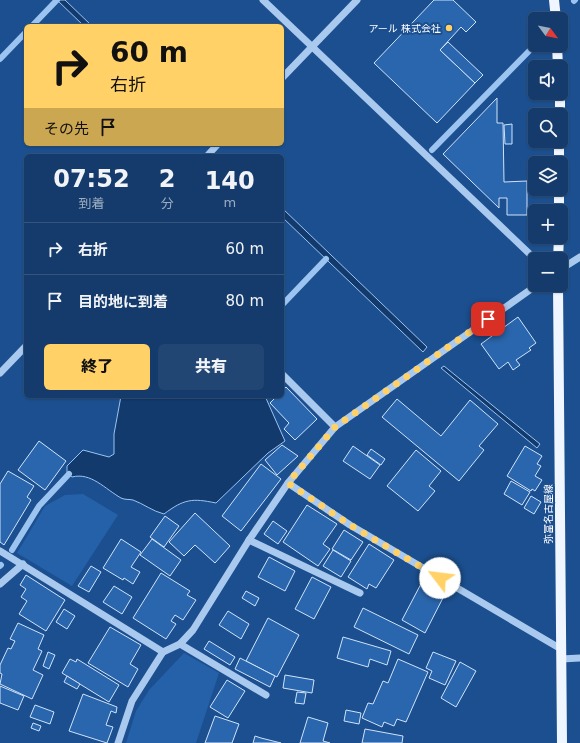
<!DOCTYPE html>
<html lang="ja">
<meta charset="utf-8">
<style>
body{margin:0;font-family:"DejaVu Sans","Noto Sans JP",sans-serif;background:#214673;color:#f1f3f6;height:100vh;display:flex;flex-direction:column;font-size:15px;white-space:nowrap}
*{box-sizing:border-box;margin:0}
p{font-size:13px;color:#9dadc1}
.icon{flex:none;width:22px;height:22px;fill:none;stroke:currentColor;stroke-width:2;stroke-linecap:round;stroke-linejoin:round}
.map{position:relative;flex:1;overflow:hidden}
.details{position:absolute;left:24px;top:154px;width:260px;height:244px;display:flex;flex-direction:column;background:#143b6b;border-radius:6px;box-shadow:0 1px 3px #0004,0 0 0 1px #33557e}
.details>*{flex:none}
.top-card{position:absolute;left:24px;top:24px;width:260px;height:122px;border-radius:6px;box-shadow:0 1px 3px #0004,0 0 0 1px #33557e;background:#ffd166;color:#111;overflow:hidden}
.needle{width:26px;rotate:122deg}
.buttons{position:absolute;left:528px;top:12px;display:grid;gap:8px}
.buttons a{display:grid;place-items:center;width:40px;height:40px;border-radius:6px;background:#143b6b;box-shadow:0 1px 3px #0004,0 0 0 1px #33557e;font-size:20px}
.pin{position:absolute;display:grid;place-items:center;width:34px;height:34px;color:#fff;margin:-17px;border-radius:8px;box-shadow:0 2px 6px #0006}
.me{position:absolute;width:44px;margin:-22px;rotate:300deg;stroke-linejoin:round;filter:drop-shadow(0 0 3px #0008)}
.turn{display:flex;align-items:center;gap:14px;height:84px;padding:0 20px;font-size:18px}
.turn .icon{width:52px;height:52px;stroke-width:2.5}
.turn b{display:block;font-size:28px;line-height:34px}
.then{display:flex;align-items:center;height:38px;padding:0 20px;background:#0003;gap:8px;font-size:15px}
.eta{display:flex;justify-content:space-evenly;align-items:center;height:68px;text-align:center}
.eta b{font-size:24px;font-weight:800;line-height:28px}
.button{display:flex;gap:8px;margin-top:auto;padding:8px 20px}
.button a{flex:1;height:46px;border-radius:6px;background:#ffd166;color:#111;font-size:16px;font-weight:800;line-height:46px;text-align:center}
.button a+a{background:#214673;color:#f1f3f6}
ul{padding:0;list-style:none}
li{display:flex;align-items:center;gap:12px;height:52px;padding:0 20px;border-top:1px solid #33557e}
li div{flex:1}
li b{display:block;font-size:15px}
li em{font-style:normal}
.map>svg:first-child{display:block}
.green{fill:#2461a8}
.water{fill:#123a6d;stroke:#9cc4f0}
.lines{fill:none;stroke-linecap:round;stroke-linejoin:round}
.stream{stroke:#9cc4f0;stroke-width:6}
.building{fill:#2a66ad;stroke:#cfe3fa}
.minor{stroke:#a9c9ee;stroke-width:7}
.major{stroke:#f0f6ff;stroke-width:10}
.route{stroke:#ffd166;stroke-width:7;stroke-dasharray:0 12.6}
.poi-dot{fill:#ffd166;stroke:#1b4f8f;stroke-width:1.5}
.labels{text-anchor:middle;dominant-baseline:central;stroke-width:4;stroke-linejoin:round;paint-order:stroke}
.poi-label{font-size:10px;fill:#fff;stroke:#1b4f8f;text-anchor:end}
.street-label{font-size:10px;fill:#fff;stroke:#1b4f8f}
</style>
<div class="map">
<svg width="580" height="743" viewBox="0 0 580 743">
<rect width="100%" height="100%" fill="#1b4f8f"/>
<g class="green">
<polygon points="83,494 118,515 72,586 17,553 45,506 65,495"/>
<polygon points="184,653 219,673 196,743 126,743 136,711 149,690"/>
</g>
<g class="water">
<polygon points="57,0 65,0 92,26 84,26"/>
<polygon points="282,208 427,347 423,352 282,217"/>
<polygon points="444,366 540,444 537,448 441,368"/>
<path d="M121,396H265L285,441L268,453L216,503C192,498 184,499 164,514C152,511 144,504 133,500C129,499 125,500 121,498C105,489 91,472 72,477L67,473V466L83,450L109,457L114,454V434Z"/>
</g>
<g class="lines">
<g class="stream">
<polyline points="574,1 575,0"/>
<polyline points="32,26 57,0"/>
<polyline points="0,59 26,32"/>
<polyline points="432,150 535,45"/>
<polyline points="282,305 326,259"/>
<polyline points="12,550 39,506 69,474"/>
<polyline points="0,566 1,565"/>
</g>
</g>
<g class="building">
<polygon points="434,0 453,0 476,22 466,32 461,27 440,50 475,83 437,123 374,63"/>
<polygon points="448,42 483,75 475,83 440,50"/>
<polygon points="497,98 497,123 503,123 504,182 527,181 527,215 507,215 507,198 499,198 499,208 443,154"/>
<polygon points="512,124 512,144 505,144 504,125"/>
<polygon points="518,317 536,343 529,348 531,350 516,360 520,365 513,370 508,362 499,369 481,344"/>
<polygon points="286,387 317,419 295,440 284,429 289,423 270,403 277,396 282,396 282,391"/>
<polygon points="397,399 441,436 470,400 498,424 479,446 484,450 459,481 382,417"/>
<polygon points="39,441 66,461 45,490 18,470"/>
<polygon points="282,445 298,456 277,475 265,460"/>
<polygon points="353,446 380,465 370,479 343,461"/>
<polygon points="525,446 542,456 537,464 541,466 535,476 542,480 535,491 532,489 531,491 507,476"/>
<polygon points="371,449 385,459 381,465 367,455"/>
<polygon points="416,450 441,471 429,486 435,491 418,511 387,486"/>
<polygon points="261,464 281,479 241,531 222,516"/>
<polygon points="8,471 34,486 27,497 31,500 4,545 0,542 0,484"/>
<polygon points="511,481 530,492 522,505 504,494"/>
<polygon points="531,496 541,502 534,514 524,508"/>
<polygon points="307,505 337,524 323,544 330,549 318,566 283,542"/>
<polygon points="195,513 230,546 215,563 195,545 184,556 169,542"/>
<polygon points="165,516 179,526 164,547 150,537"/>
<polygon points="273,521 287,531 278,544 264,534"/>
<polygon points="344,530 363,542 351,560 332,549"/>
<polygon points="121,539 141,552 131,567 140,572 133,584 124,578 123,580 103,568"/>
<polygon points="152,539 181,560 170,576 140,555"/>
<polygon points="369,544 394,560 376,588 369,584 367,589 348,577"/>
<polygon points="333,550 351,561 341,577 323,566"/>
<polygon points="269,557 295,571 285,591 258,577"/>
<polygon points="91,566 101,572 89,592 78,586"/>
<polygon points="161,573 190,591 187,595 196,600 183,620 175,615 171,621 176,624 166,639 133,618"/>
<polygon points="26,575 65,600 46,631 19,614 27,601 21,597 26,589 20,585"/>
<polygon points="312,577 331,587 314,619 295,609"/>
<polygon points="423,580 446,592 425,633 402,620"/>
<polygon points="114,586 132,597 122,614 103,602"/>
<polygon points="246,591 259,598 255,606 242,598"/>
<polygon points="363,608 418,635 409,654 354,627"/>
<polygon points="64,609 75,616 67,629 56,622"/>
<polygon points="228,611 249,624 241,639 219,625"/>
<polygon points="268,618 299,635 277,677 246,661"/>
<polygon points="18,623 44,635 38,649 42,651 33,670 43,675 32,699 0,684 2,674 0,673 0,665 8,648 11,649 15,641 10,639"/>
<polygon points="110,627 141,645 130,664 138,669 128,687 88,663"/>
<polygon points="343,637 391,651 387,665 370,659 368,667 337,658"/>
<polygon points="209,641 235,657 230,665 204,649"/>
<polygon points="48,652 55,655 49,669 43,666"/>
<polygon points="433,652 456,661 445,685 429,678 432,671 426,668"/>
<polygon points="240,658 275,676 270,687 235,669"/>
<polygon points="70,659 76,662 77,659 119,685 109,702 62,673"/>
<polygon points="398,659 428,672 406,722 397,719 394,726 384,722 382,727 362,718 368,703 373,704 383,681 388,683"/>
<polygon points="460,662 476,671 456,707 441,698"/>
<polygon points="285,675 314,680 312,693 283,688"/>
<polygon points="67,676 80,684 77,689 64,682"/>
<polygon points="227,680 245,691 228,718 210,707"/>
<polygon points="0,686 24,696 18,710 0,703"/>
<polygon points="297,692 306,693 304,704 295,703"/>
<polygon points="83,694 117,707 116,713 111,711 106,725 113,727 107,743 69,731"/>
<polygon points="35,705 54,712 50,724 30,717"/>
<polygon points="346,710 361,713 359,724 344,721"/>
<polygon points="215,716 239,724 232,743 205,743"/>
<polygon points="308,717 328,723 323,741 330,743 300,743"/>
<polygon points="33,723 41,726 39,731 31,728"/>
<polygon points="365,729 403,736 402,743 362,743"/>
<polygon points="255,736 261,738 281,743 253,743"/>
</g>
<g class="lines">
<g class="minor">
<polyline points="263,0 535,259"/>
<polyline points="282,78 357,0"/>
<polyline points="207,156 218,144"/>
<polyline points="561,269 580,257"/>
<polyline points="0,373 26,346"/>
<polyline points="282,374 335,427"/>
<polyline points="288,483 350,525 561,649"/>
<polyline points="249,540 360,593"/>
<polyline points="0,551 163,652"/>
<polyline points="0,584 23,564"/>
<polyline points="180,644 266,695"/>
<polyline points="561,659 580,658"/>
<polyline points="118,743 132,701 163,652 180,644 193,630 249,540 288,483 335,427 537,285"/>
</g>
<g class="major">
<polyline points="554,0 556,19"/>
<polyline points="557,45 558,67"/>
<polyline points="560,93 560,115"/>
<polyline points="559,163 559,141"/>
<polyline points="559,211 559,189"/>
<polyline points="558,259 559,237"/>
<polyline points="558,285 562,743"/>
</g>
</g>
<g class="lines">
<polyline class="route" points="440,578 350,525 288,483 335,427 488,319"/>
</g>
<circle class="poi-dot" cx="449" cy="28" r="4"/>
<g class="labels">
<g class="poi-label">
<text x="441" y="28">アール 株式会社</text>
</g>
<g class="street-label">
<text transform="translate(548 514) rotate(-90)">弥富名古屋線</text>
</g>
</g>
</svg>
<div class="buttons">
<a><svg class="needle" viewBox="-14 -14 28 28"><path d="M0-13l5 13h-10z" fill="#e53935"/><path d="M0 13l5-13h-10z" fill="#9dadc1"/></svg></a>
<a><svg class="icon" aria-label="sound" viewBox="0 0 24 24"><path d="M4 9h4l5-4v14l-5-4H4zM17 9q2 3 0 6"/></svg></a>
<a><svg class="icon" aria-label="search" viewBox="0 0 24 24"><circle cx="10" cy="10" r="6"/><path d="M15 15l6 6"/></svg></a>
<a><svg class="icon" aria-label="layers" viewBox="0 0 24 24"><path d="M12 4l9 5-9 5-9-5zM3 14l9 5 9-5"/></svg></a>
<a>+</a>
<a>−</a>
</div>
<div class="pin" style="left:488px;top:319px;background:#d93025"><svg class="icon" aria-label="arrive" viewBox="0 0 24 24"><path d="M6 21V4h12l-3 4 3 4H6"/></svg></div>
<svg class="me" style="left:440px;top:578px" viewBox="-20 -20 40 40"><circle r="19" fill="#fff"/><path d="M0-13L10 11 0 6-10 11z" fill="#ffd166"/></svg>
<div class="top-card">
<div class="turn"><svg class="icon" aria-label="right" viewBox="0 0 24 24"><path d="M7 20v-9h11M14 6l5 5-5 5"/></svg><div><b>60 m</b>右折</div></div>
<div class="then">その先<svg class="icon" aria-label="arrive" viewBox="0 0 24 24"><path d="M6 21V4h12l-3 4 3 4H6"/></svg></div>
</div>
<section class="details">
<div class="eta">
<div><b>07:52</b><p>到着</p></div>
<div><b>2</b><p>分</p></div>
<div><b>140</b><p>m</p></div>
</div>
<ul>
<li><svg class="icon" aria-label="right" viewBox="0 0 24 24"><path d="M7 20v-9h11M14 6l5 5-5 5"/></svg><div><b>右折</b></div><em>60 m</em></li>
<li><svg class="icon" aria-label="arrive" viewBox="0 0 24 24"><path d="M6 21V4h12l-3 4 3 4H6"/></svg><div><b>目的地に到着</b></div><em>80 m</em></li>
</ul>
<div class="button"><a>終了</a><a>共有</a></div>
</section>
</div>
